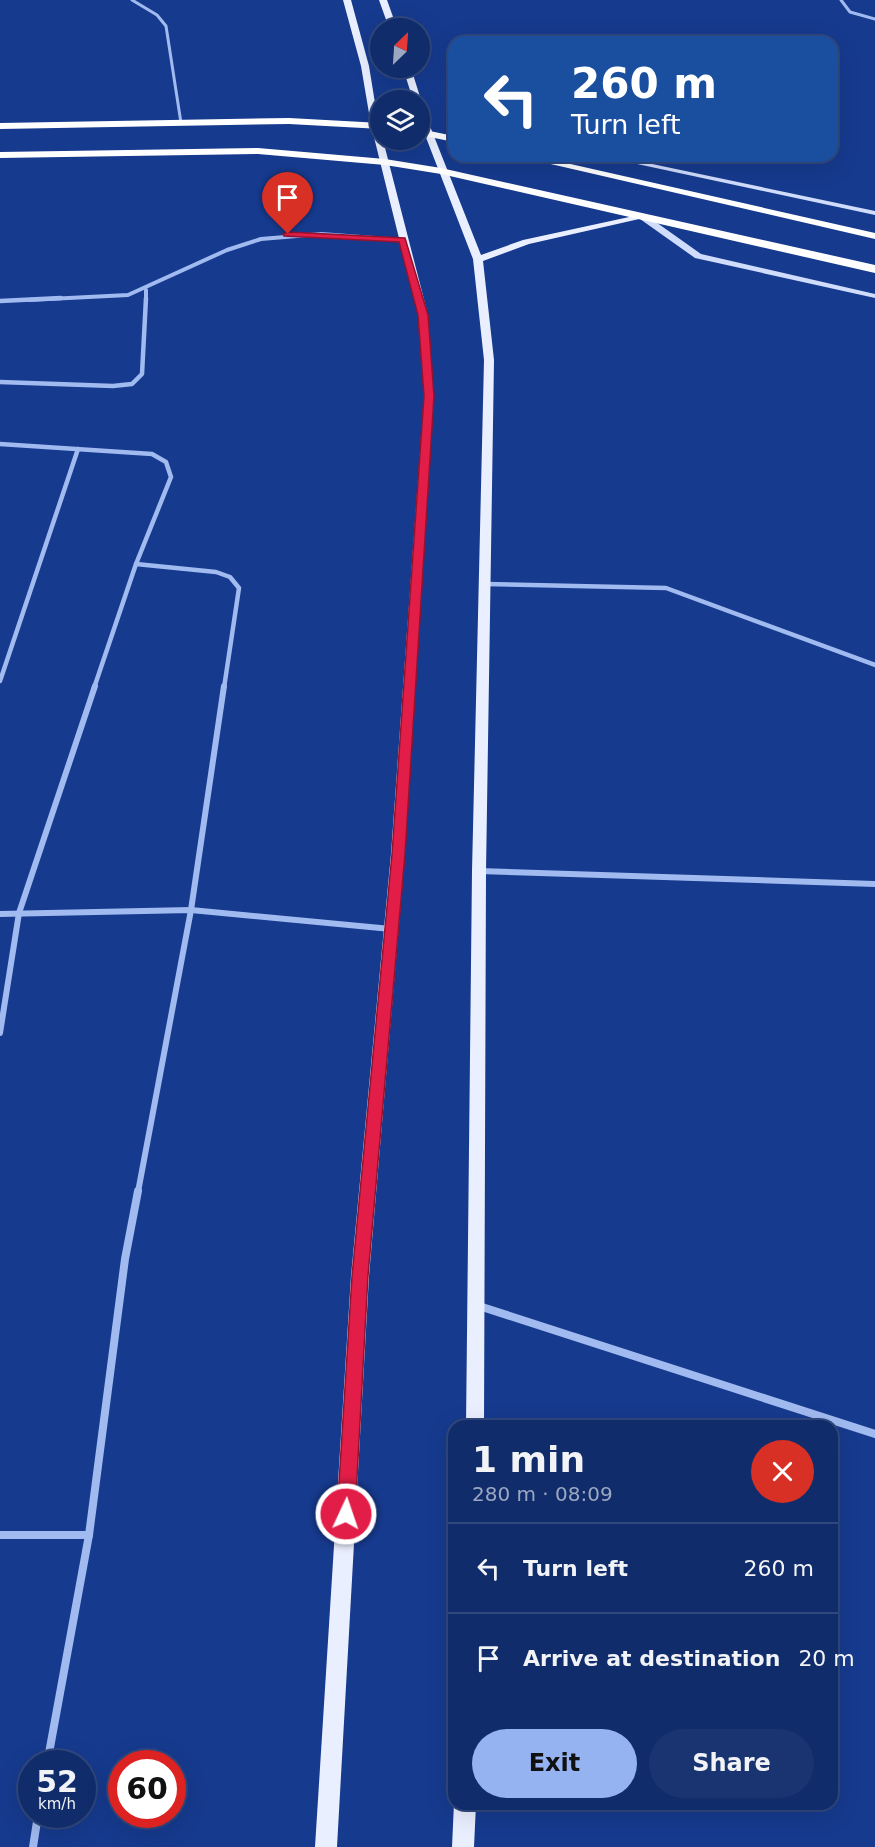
<!DOCTYPE html>
<meta charset="utf-8">
<style>
body{margin:0;font-family:"DejaVu Sans",sans-serif;background:#193470;color:#f1f3f6;height:100vh;display:flex;flex-direction:column;font-size:22px;white-space:nowrap}
*{box-sizing:border-box;margin:0}
p{font-size:20px;color:#9ca7c1}
.icon{flex:none;width:33px;height:33px;fill:none;stroke:currentColor;stroke-width:2;stroke-linecap:round;stroke-linejoin:round}
.map{position:relative;flex:1;overflow:hidden}
.sheet{position:absolute;left:448px;top:1420px;width:390px;height:390px;display:flex;flex-direction:column;background:#102c6a;border-radius:18px;box-shadow:0 6px 24px #0002,0 0 0 2px #30487e}
.sheet>*{flex:none}
.banner{position:absolute;left:448px;top:36px;width:390px;height:126px;border-radius:18px;box-shadow:0 6px 24px #0002,0 0 0 2px #30487e;background:#1a4fa0;color:#fff;overflow:hidden}
.needle{width:39px;rotate:25deg}
.controls{position:absolute;left:370px;top:18px;display:grid;gap:12px}
.controls a{display:grid;place-items:center;width:60px;height:60px;border-radius:50%;background:#102c6a;box-shadow:0 6px 24px #0002,0 0 0 2px #30487e;font-size:30px}
.speed{position:absolute;left:18px;top:1750px;display:flex;gap:12px;font-size:30px;font-weight:700;text-align:center}
.speed>*{display:grid;place-content:center;width:78px;height:78px;border-radius:50%;background:#102c6a;box-shadow:0 6px 24px #0002,0 0 0 2px #30487e;line-height:1}
.speed small{font-size:15px;font-weight:400}
.speed .limit{border:9px solid #d22;background:#fff;color:#111}
.pin{position:absolute;display:grid;place-items:center;width:51px;height:51px;color:#fff;margin:-62px -26px;border-radius:50% 50% 50% 0;rotate:-45deg;box-shadow:0 0 6px #0007}
.pin .icon{rotate:45deg}
.me{position:absolute;width:66px;margin:-33px;rotate:3deg;stroke-linejoin:round;filter:drop-shadow(0 0 4px #0008)}
.turn{display:flex;align-items:center;gap:21px;height:126px;padding:0 24px;font-size:27px}
.turn .icon{width:78px;height:78px;stroke-width:2.5}
.turn b{display:block;font-size:42px;line-height:51px}
.round{display:grid;place-items:center;flex:none;width:63px;height:63px;border-radius:32px;background:#193470}
.head{display:flex;align-items:center;justify-content:space-between;height:102px;padding:0 24px}
h1{font-size:36px;font-weight:700;line-height:45px}
.action{display:flex;gap:12px;margin-top:auto;padding:12px 24px}
.action a{flex:1;height:69px;border-radius:36px;background:#95b2f1;color:#111;font-size:24px;font-weight:700;line-height:69px;text-align:center}
.action a+a{background:#193470;color:#f1f3f6}
ul{padding:0;list-style:none}
li{display:flex;align-items:center;gap:18px;height:90px;padding:0 24px;border-top:2px solid #30487e}
li div{flex:1}
li b{display:block;font-size:22px}
li em{font-style:normal}
.map>svg:first-child{display:block}
.lines{fill:none;stroke-linecap:round;stroke-linejoin:round}
.lane{stroke:#a1baf0;stroke-width:3}
.street-far3{stroke:#a1baf0;stroke-width:4}
.street-far2{stroke:#a1baf0;stroke-width:4.5}
.street-far1{stroke:#a1baf0;stroke-width:6}
.street{stroke:#a1baf0;stroke-width:8}
.secondary{fill:#cfdcfb;fill-rule:evenodd}
.primary{fill:#eaefff;fill-rule:evenodd}
.highway{fill:#fff;fill-rule:evenodd}
.route{fill:#e11d48;stroke:#92132f;stroke-width:1.5}
</style>
<div class="map">
<svg width="875" height="1847" viewBox="0 0 875 1847">
<rect width="100%" height="100%" fill="#163a8e"/>
<g class="lines">
<g class="lane">
<polyline points="132,0 157,15 166,26 181,123"/>
<polyline points="841,0 850,12 875,19"/>
</g>
<g class="street-far3">
<polyline points="29,300 128,295 227,250 261,239 321,234 402,240"/>
<polyline points="146,300 146,290"/>
</g>
<g class="street-far2">
<polyline points="0,301 61,298"/>
<polyline points="0,382 113,386 132,384 142,374 146,298"/>
<polyline points="0,444 152,454 166,462 171,477 136,564 94,688"/>
<polyline points="136,564 216,572 230,577 239,588 224,688"/>
<polyline points="485,584 666,588 875,665"/>
<polyline points="0,681 78,449"/>
</g>
<g class="street-far1">
<polyline points="479,871 875,884"/>
<polyline points="0,914 191,910 391,929"/>
<polyline points="0,1033 19,913 95,686"/>
<polyline points="138,1192 191,910 224,686"/>
</g>
<g class="street">
<polyline points="479,1306 875,1434"/>
<polyline points="0,1535 89,1535"/>
<polyline points="47,1764 89,1535 125,1259 138,1191"/>
<polyline points="33,1847 38,1815"/>
</g>
<g class="secondary">
<polygon points="600,156 614,156 875,211 875,215"/>
<polygon points="640,215 646,215 701,254 875,294 875,298 695,258 640,219"/>
</g>
<g class="primary">
<polygon points="343,0 351,0 369,66 381,140 383,140 428,315 434,396 405,854 369,1276 337,1847 315,1847 351,1276 391,854 424,396 418,315 371,125 361,66"/>
<polygon points="379,0 387,0 397,28 389,28"/>
<polygon points="403,68 411,68 421,100 420,102 413,100"/>
<polygon points="420,108 424,111 481,255 523,240 643,214 648,217 529,244 483,261 494,360 486,871 484,1426 466,1426 472,871 484,360 473,259 420,122"/>
<polygon points="454,1803 476,1804 474,1847 452,1847"/>
</g>
<g class="highway">
<polygon points="289,118 381,123 381,129 289,124 0,129 0,123"/>
<polygon points="420,129 454,136 454,142 420,135"/>
<polygon points="258,148 385,159 441,168 875,265 875,273 441,174 385,165 258,154 0,158 0,152"/>
<polygon points="516,156 535,156 875,233 875,239"/>
</g>
</g>
<polygon class="route" points="288,232 405,238 428,315 434,396 405,854 368,1276 355,1514 352,1520 346,1522 340,1520 337,1514 352,1276 392,854 424,396 418,315 399,242 284,236 283,234"/>
</svg>
<div class="controls">
<a><svg class="needle" viewBox="-14 -14 28 28"><path d="M0-13l5 13h-10z" fill="#e53935"/><path d="M0 13l5-13h-10z" fill="#9ca7c1"/></svg></a>
<a><svg class="icon" aria-label="layers" viewBox="0 0 24 24"><path d="M12 4l9 5-9 5-9-5zM3 14l9 5 9-5"/></svg></a>
</div>
<div class="speed"><div>52<small>km/h</small></div><div class="limit">60</div></div>
<div class="pin" style="left:288px;top:234px;background:#d93025"><svg class="icon" aria-label="arrive" viewBox="0 0 24 24"><path d="M6 21V4h12l-3 4 3 4H6"/></svg></div>
<svg class="me" style="left:346px;top:1514px" viewBox="-20 -20 40 40"><circle r="17" fill="#e11d48" stroke="#fff" stroke-width="3"/><path d="M0-11L8 9 0 5-8 9z" fill="#fff"/></svg>
<div class="banner">
<div class="turn"><svg class="icon" aria-label="left" viewBox="0 0 24 24"><path d="M17 20v-9H6M10 6l-5 5 5 5"/></svg><div><b>260 m</b>Turn left</div></div>
</div>
<section class="sheet">
<div class="head"><div><h1>1 min</h1><p>280 m · 08:09</p></div><a class="round" style="background:#d93025;color:#fff"><svg class="icon" aria-label="close" viewBox="0 0 24 24"><path d="M6 6l12 12M18 6L6 18"/></svg></a></div>
<ul>
<li><svg class="icon" aria-label="left" viewBox="0 0 24 24"><path d="M17 20v-9H6M10 6l-5 5 5 5"/></svg><div><b>Turn left</b></div><em>260 m</em></li>
<li><svg class="icon" aria-label="arrive" viewBox="0 0 24 24"><path d="M6 21V4h12l-3 4 3 4H6"/></svg><div><b>Arrive at destination</b></div><em>20 m</em></li>
</ul>
<div class="action"><a>Exit</a><a>Share</a></div>
</section>
</div>
